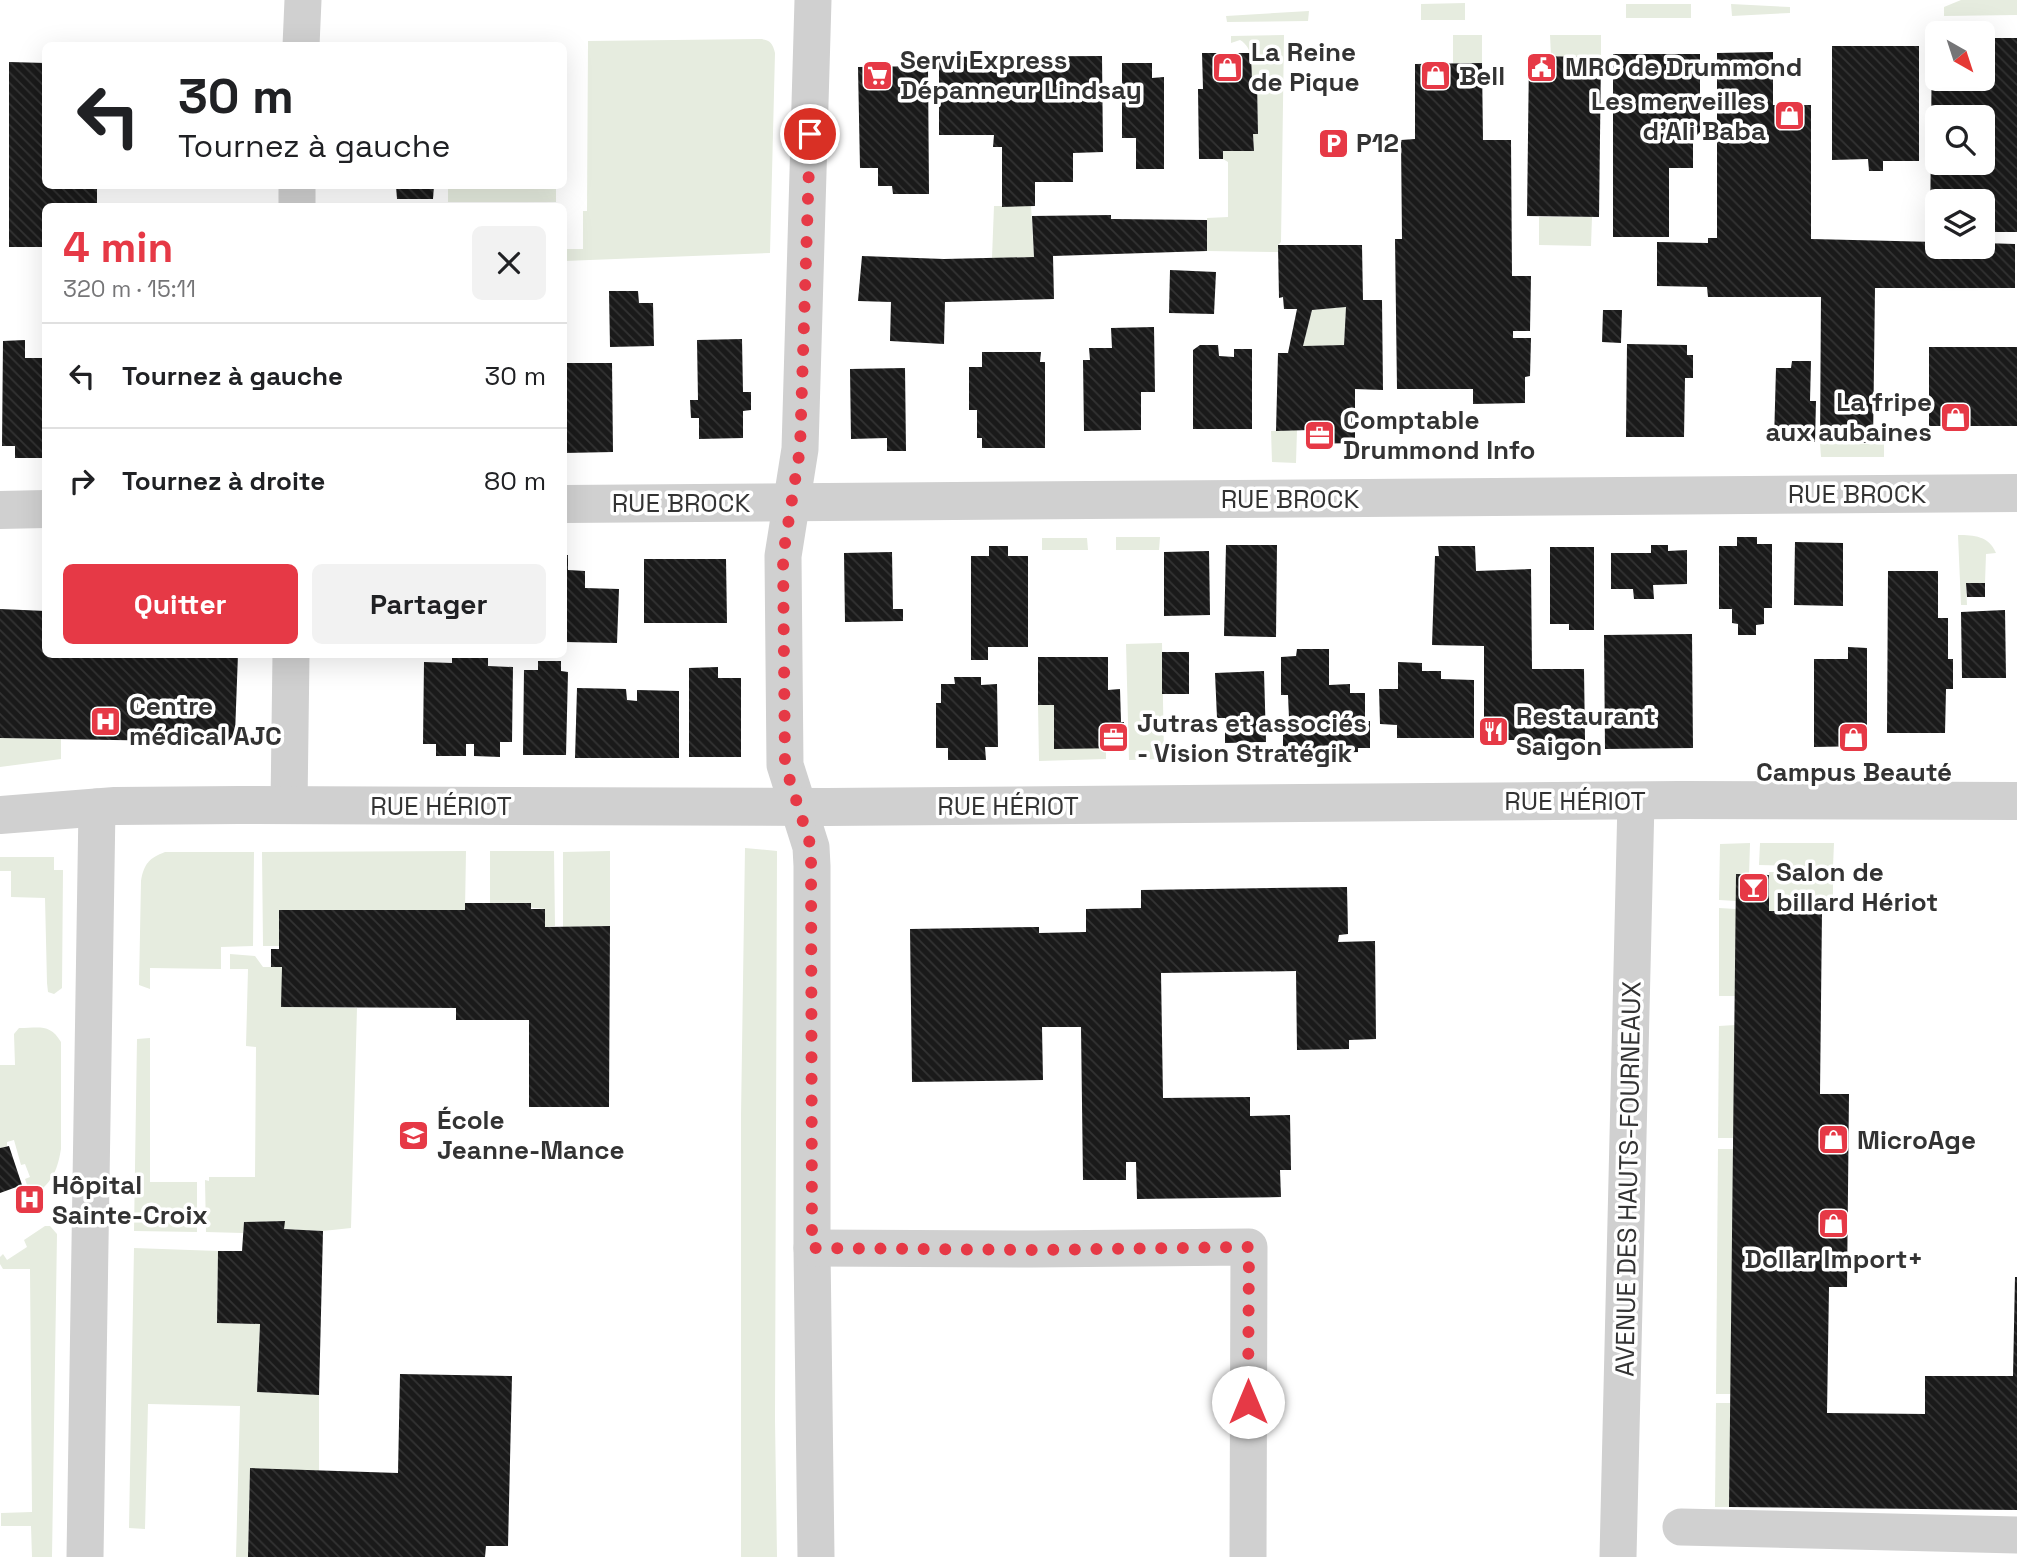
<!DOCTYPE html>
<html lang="fr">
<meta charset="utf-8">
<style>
body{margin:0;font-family:"Space Grotesk",sans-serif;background:#f2f2f2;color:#202124;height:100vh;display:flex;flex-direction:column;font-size:26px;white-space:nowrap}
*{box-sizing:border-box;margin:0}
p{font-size:23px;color:#757577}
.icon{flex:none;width:38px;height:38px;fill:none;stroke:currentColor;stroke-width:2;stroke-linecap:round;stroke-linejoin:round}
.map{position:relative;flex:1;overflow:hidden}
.drawer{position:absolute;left:42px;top:203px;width:525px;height:455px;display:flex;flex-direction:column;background:#fff;border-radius:10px;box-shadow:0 7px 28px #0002}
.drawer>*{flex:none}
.banner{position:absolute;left:42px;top:42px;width:525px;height:147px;border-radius:10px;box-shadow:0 7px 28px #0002;background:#fff;color:#202124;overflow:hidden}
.needle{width:46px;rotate:141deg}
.controls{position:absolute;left:1925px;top:21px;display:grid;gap:14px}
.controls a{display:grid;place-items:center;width:70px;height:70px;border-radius:10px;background:#fff;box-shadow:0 7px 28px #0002;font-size:35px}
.pin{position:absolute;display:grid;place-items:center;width:60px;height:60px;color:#fff;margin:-30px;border:4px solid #fff;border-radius:50%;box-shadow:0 2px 7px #0007}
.me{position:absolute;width:77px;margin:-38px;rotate:0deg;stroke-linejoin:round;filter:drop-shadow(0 0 5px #0008)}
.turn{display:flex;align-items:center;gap:24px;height:147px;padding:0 21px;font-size:32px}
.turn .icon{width:91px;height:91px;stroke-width:2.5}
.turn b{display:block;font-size:49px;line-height:60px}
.round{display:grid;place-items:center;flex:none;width:74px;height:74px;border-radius:10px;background:#f2f2f2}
.head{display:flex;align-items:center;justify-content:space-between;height:119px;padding:0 21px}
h1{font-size:42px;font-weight:700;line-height:52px;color:#e63946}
.button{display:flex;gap:14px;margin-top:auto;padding:14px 21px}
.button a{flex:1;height:80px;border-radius:10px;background:#e63946;color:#fff;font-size:28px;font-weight:700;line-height:80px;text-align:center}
.button a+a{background:#f2f2f2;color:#202124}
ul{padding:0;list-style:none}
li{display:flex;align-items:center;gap:21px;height:105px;padding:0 21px;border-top:2px solid #e0e0e0}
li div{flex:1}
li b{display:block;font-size:26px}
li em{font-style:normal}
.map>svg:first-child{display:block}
.grass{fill:#e6ecdf}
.building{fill:url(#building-back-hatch);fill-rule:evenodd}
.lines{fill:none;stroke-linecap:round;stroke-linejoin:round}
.minor{stroke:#d0d0d0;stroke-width:37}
.tertiary{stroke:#d0d0d0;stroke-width:38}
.route{stroke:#e63946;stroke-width:12;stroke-dasharray:0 21.6}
.labels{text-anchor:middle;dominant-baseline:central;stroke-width:7;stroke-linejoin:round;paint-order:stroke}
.poi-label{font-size:26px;font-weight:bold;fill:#333;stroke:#fff;text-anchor:start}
.street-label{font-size:26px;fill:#333;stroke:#fff}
</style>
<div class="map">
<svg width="2017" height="1557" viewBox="0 0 2017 1557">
<defs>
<pattern id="building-back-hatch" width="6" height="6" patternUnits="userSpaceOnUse" patternTransform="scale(1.75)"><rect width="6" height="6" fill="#1a1a1a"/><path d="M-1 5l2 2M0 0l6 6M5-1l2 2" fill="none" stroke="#333"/></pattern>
</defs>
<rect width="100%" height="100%" fill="#fff"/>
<g class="grass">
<polygon points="1961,0 2017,0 2017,15 1944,16 1944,7"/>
<polygon points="1465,3 1465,20 1421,20 1421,4"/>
<rect x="1626" y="4" width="65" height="14"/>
<polygon points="1731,4 1790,7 1790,13 1732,16"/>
<polygon points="1309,11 1308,21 1227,22 1226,16"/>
<path d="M1284,35L1281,242L1278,245V252L1207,251V218L1228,217V162L1223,159V151H1254L1253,134L1258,133L1257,80H1252C1251,65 1254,48 1240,40L1231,43V36Z"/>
<rect x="1453" y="35" width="29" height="28"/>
<polygon points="1550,35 1601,35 1601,57 1551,56"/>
<path d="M759,39C769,39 773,43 775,53L770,253L564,261V249H583V211H587L588,41Z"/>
<rect x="448" y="186" width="108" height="16"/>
<polygon points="994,206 1031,206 1034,257 992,258"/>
<polygon points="1539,217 1592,217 1591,246 1539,245"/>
<polygon points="1346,307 1344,345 1303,346 1312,310"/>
<polygon points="1297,430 1296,463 1272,462 1271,431"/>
<polygon points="1820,443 1884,444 1884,457 1821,457"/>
<path d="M1958,535C1974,535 1989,536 1996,553L1986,554L1985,583H1966L1967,605H1961Z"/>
<polygon points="1116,537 1160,537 1159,550 1116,550"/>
<polygon points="1042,538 1087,538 1088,550 1042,550"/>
<polygon points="1162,643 1164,759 1129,760 1126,644"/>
<polygon points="1038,705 1054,705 1106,748 1106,759 1039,761"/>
<polygon points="0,738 61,739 61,759 0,767"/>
<polygon points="1750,843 1749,875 1736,901 1719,900 1720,844"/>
<polygon points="1760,843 1834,843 1833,867 1759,865"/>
<polygon points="745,848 777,851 775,1420 777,1557 741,1557 741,1116"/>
<polygon points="466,851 465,910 280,910 279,946 263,946 262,852"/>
<polygon points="490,851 554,851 555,926 545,927 545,909 490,903"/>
<polygon points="610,851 610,926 563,927 563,852"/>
<path d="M165,852H254L253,946L221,947V969L150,968V989L139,985L141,881C144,864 149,858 165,852Z"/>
<polygon points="0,857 54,857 54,870 63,870 62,988 54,994 48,992 47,983 45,898 11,897 11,871 0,871"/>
<polygon points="1769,872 1833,873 1833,911 1769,911"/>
<polygon points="1719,908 1736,909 1735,996 1719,996"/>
<polygon points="230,954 255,956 263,967 282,967 282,1007 357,1008 351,1228 323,1231 284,1229 284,1221 244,1222 243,1233 206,1232 205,1180 209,1181 209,1177 255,1177 256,1047 246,1046 248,969 230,969"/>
<polygon points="1735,1025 1734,1138 1718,1138 1719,1026"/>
<path d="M19,1028C39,1028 50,1023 61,1042V1149C57,1173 51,1184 31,1197L25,1179L30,1177L25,1164L21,1165L14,1140L7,1142V1146L0,1148V1065H15L14,1034Z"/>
<polygon points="150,1038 150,1182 197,1182 197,1232 134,1231 137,1039"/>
<polygon points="1718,1149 1734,1149 1731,1394 1716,1394"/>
<polygon points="45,1226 50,1226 57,1234 52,1557 32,1557 31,1526 1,1526 1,1513 32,1512 30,1269 3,1269 0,1264 0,1257 3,1254 7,1260 27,1247 24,1240"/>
<polygon points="134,1248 218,1251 217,1323 260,1324 257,1392 319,1395 319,1471 250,1469 248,1557 236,1557 240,1406 148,1404 145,1529 129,1528"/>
<polygon points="1716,1403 1731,1403 1729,1507 1715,1507"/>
</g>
<g class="building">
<path d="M1932,37H1937V79H1983V38H2017V232H1983V201H1937V232H1930ZM1937,117H1983V163H1937Z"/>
<polygon points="1832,46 1919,46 1919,161 1883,161 1883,171 1869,171 1868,159 1832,160"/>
<polygon points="1773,52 1773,105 1811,105 1811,239 1937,242 1937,247 1983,247 1983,243 2015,244 2015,288 1875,288 1873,443 1820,443 1821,297 1708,297 1707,287 1657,286 1657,242 1708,243 1708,238 1717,238 1717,53"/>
<polygon points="1202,53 1251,53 1252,80 1257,80 1258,134 1253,134 1254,151 1223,151 1223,159 1199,159 1198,89 1203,89"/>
<polygon points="1613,54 1700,54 1700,132 1693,139 1693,168 1669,168 1669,237 1613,237"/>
<polygon points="1102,56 1103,152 1073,153 1073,182 1035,182 1035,206 1002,207 1002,147 993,147 994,135 939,135 939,57"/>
<polygon points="1529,56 1601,57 1599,217 1527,216"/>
<polygon points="9,62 46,63 46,186 97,186 97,206 46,206 46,247 9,247"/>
<polygon points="1122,63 1152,63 1152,78 1164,77 1164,169 1136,169 1136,138 1122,138"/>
<polygon points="1482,63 1483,140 1511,140 1512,276 1531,276 1530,331 1513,331 1513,338 1531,338 1530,376 1525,377 1525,403 1473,404 1473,389 1397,389 1395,239 1402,239 1401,140 1415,139 1415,64"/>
<polygon points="928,66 929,194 893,194 892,186 878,186 878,168 860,168 858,67"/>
<polygon points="396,186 434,186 433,199 397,199"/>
<polygon points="1111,215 1111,219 1207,220 1207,251 1053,256 1054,299 945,302 944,344 890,341 891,302 858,301 862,256 944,259 1034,257 1032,216"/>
<path d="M1278,245H1362L1363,300H1382L1383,390L1355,389V443L1309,444L1310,430L1276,431L1278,353H1288L1297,309H1284L1283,297L1279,298ZM1346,307L1344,345L1303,346L1312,310Z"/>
<polygon points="1170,270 1216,272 1214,314 1169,313"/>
<polygon points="609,291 638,291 639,303 653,303 654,346 610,347"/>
<polygon points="1603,310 1622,310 1621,343 1602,342"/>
<polygon points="1154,327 1155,392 1141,392 1141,430 1084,431 1083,360 1090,360 1089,348 1112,348 1111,328"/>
<polygon points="742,339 743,392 751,392 751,410 743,411 743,438 699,439 699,418 691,418 690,400 698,400 697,340"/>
<polygon points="25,340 25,358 46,358 46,458 15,458 15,446 2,446 3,341"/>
<polygon points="1627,344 1687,345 1687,355 1693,355 1693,378 1685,378 1684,437 1626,437"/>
<polygon points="1200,345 1218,345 1219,356 1234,357 1234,349 1252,349 1252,429 1193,429 1193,350"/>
<rect x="1929" y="347" width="88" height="79"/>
<polygon points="982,352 1041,352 1040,362 1045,362 1045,448 982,448 982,438 977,438 977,410 969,410 969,367 982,367"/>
<polygon points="1792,361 1811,361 1810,401 1816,401 1815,442 1774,441 1776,368 1791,368"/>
<polygon points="564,363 612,363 613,452 564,453"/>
<polygon points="905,368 906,451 887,451 887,438 851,439 850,369"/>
<polygon points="1737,537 1757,537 1757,544 1772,544 1772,608 1764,608 1764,624 1756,625 1756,635 1738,635 1738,624 1732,623 1732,609 1719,609 1719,546 1737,546"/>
<polygon points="1795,542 1843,543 1843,606 1794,605"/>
<polygon points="1226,545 1277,545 1276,637 1224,636"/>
<polygon points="1651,545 1668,545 1668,551 1687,550 1687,584 1653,585 1654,599 1634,599 1633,589 1611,589 1611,553 1651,553"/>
<polygon points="989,546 1008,546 1008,556 1028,556 1028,647 988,647 988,660 971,660 971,556 989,556"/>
<polygon points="1438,546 1475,546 1476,571 1531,569 1532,669 1584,669 1585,740 1484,740 1484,646 1432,645 1435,556 1439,556"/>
<polygon points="1550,547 1594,547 1594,630 1569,630 1569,624 1550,624"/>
<polygon points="1209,551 1210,615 1164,616 1164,552"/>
<polygon points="892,552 893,609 903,609 903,621 845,622 844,553"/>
<polygon points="564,555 568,555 568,570 585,571 585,588 619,589 617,643 564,642"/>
<polygon points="644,559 726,559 727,623 644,623"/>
<polygon points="1888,571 1938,571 1938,618 1948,618 1948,659 1953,659 1953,689 1946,689 1945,733 1887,733"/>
<polygon points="1966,583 1985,583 1985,597 1967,597"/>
<polygon points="0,609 46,611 46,654 238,654 235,734 227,742 0,738"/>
<polygon points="2005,610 2006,678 1962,678 1961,612"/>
<polygon points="1692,634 1693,748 1605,749 1604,635"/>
<polygon points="1848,647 1867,648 1867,746 1814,747 1814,659 1848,659"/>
<polygon points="1297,649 1329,649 1329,685 1350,684 1350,693 1365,693 1365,721 1370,721 1370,748 1358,748 1358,752 1328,753 1297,753 1296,749 1283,749 1283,718 1289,718 1288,695 1281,695 1281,657 1296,656"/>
<rect x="1162" y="652" width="27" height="42"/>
<polygon points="452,657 488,657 488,666 513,667 512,742 500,742 500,757 474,756 474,744 466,744 466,756 436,756 436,744 423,744 424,662 452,663"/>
<polygon points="1038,657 1108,657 1108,690 1120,689 1121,722 1124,722 1124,748 1054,749 1054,705 1038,705"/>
<polygon points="538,661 561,661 561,671 568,672 566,755 523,755 524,670 538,670"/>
<polygon points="1398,662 1422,663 1422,671 1441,671 1441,679 1474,680 1474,738 1397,738 1397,725 1380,724 1379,689 1398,689"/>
<polygon points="718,667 718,678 741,678 741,757 689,757 689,668"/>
<polygon points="1264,671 1266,742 1225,743 1225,718 1217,718 1215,673"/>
<polygon points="954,677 981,677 981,685 997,684 998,747 985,747 986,760 948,760 948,748 936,748 936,703 941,703 941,684 955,684"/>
<polygon points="577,688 626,689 627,700 637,701 637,690 679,691 679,758 575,758"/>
<polygon points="1736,874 1769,875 1769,911 1822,911 1820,1094 1849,1094 1847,1287 1829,1287 1827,1413 1925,1414 1925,1376 2013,1376 2015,1277 2017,1277 2017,1510 1729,1507"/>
<polygon points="1347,887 1348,934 1339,935 1338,942 1375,941 1376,1039 1349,1040 1349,1049 1297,1050 1296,971 1161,973 1163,1098 1250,1097 1250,1116 1290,1115 1291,1170 1280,1170 1281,1197 1137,1199 1136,1162 1126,1162 1126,1180 1083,1180 1081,1027 1042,1027 1043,1080 912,1082 910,929 1039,927 1039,933 1086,932 1086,909 1141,908 1141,890"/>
<polygon points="465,903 531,903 531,909 545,909 545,927 610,926 609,1107 529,1107 529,1020 456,1020 456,1008 281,1007 282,967 271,967 271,949 279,949 279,910 465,910"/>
<polygon points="9,1146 22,1185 0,1193 0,1148"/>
<polygon points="285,1221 284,1229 323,1231 319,1395 257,1392 260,1324 217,1323 218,1251 242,1251 244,1222"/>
<polygon points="400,1374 512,1376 508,1546 486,1546 485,1557 248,1557 250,1468 398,1473"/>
</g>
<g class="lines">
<g class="minor">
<polyline points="813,0 800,449 783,556 785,765 811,847 812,866 812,1248 816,1557"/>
<polyline points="301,46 303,0"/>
<polyline points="297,206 297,186"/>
<polyline points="289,805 291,654"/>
<polyline points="812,1248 1033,1249 1249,1247 1248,1557"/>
<polyline points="1681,1527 2017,1535"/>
<polyline points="85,1557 97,807"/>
<polyline points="1618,1557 1636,801"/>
</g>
<g class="tertiary">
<polyline points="564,504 2017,493"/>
<polyline points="0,510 46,509"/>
<polyline points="0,815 115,806 239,805 827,807 1680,800 2017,801"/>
</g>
</g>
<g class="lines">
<polyline class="route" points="810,134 800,449 783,556 785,765 811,847 812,1248 1033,1250 1249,1247 1248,1402"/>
</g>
<defs>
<symbol id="shop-square" viewBox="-11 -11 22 22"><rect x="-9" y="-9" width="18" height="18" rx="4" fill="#e63946" stroke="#fff"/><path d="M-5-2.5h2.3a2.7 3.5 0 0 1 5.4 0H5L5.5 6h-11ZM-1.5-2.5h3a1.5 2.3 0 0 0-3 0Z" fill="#fff"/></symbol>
<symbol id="civic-square" viewBox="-11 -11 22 22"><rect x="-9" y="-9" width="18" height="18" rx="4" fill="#e63946" stroke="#fff"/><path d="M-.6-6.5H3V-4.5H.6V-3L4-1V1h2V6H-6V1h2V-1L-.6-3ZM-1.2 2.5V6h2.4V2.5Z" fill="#fff"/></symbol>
<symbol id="supermarket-square" viewBox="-11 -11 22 22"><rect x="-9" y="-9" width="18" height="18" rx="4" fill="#e63946" stroke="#fff"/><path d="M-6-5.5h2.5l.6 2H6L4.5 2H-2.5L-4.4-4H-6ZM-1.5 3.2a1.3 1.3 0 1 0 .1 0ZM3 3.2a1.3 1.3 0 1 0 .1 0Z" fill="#fff"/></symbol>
<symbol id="parking-square" viewBox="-11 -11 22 22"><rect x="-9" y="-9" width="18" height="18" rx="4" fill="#e63946" stroke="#fff"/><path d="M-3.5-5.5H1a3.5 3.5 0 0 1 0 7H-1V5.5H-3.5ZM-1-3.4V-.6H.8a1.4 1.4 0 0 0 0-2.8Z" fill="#fff"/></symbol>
<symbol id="office-square" viewBox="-11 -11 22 22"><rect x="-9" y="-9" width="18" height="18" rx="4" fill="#e63946" stroke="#fff"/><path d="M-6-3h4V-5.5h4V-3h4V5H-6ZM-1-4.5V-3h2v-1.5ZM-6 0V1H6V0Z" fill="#fff"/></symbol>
<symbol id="hospital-square" viewBox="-11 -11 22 22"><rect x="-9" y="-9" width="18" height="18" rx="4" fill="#e63946" stroke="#fff"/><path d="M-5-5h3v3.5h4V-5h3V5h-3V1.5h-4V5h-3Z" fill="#fff"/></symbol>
<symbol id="restaurant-square" viewBox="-11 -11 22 22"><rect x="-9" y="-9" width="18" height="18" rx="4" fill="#e63946" stroke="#fff"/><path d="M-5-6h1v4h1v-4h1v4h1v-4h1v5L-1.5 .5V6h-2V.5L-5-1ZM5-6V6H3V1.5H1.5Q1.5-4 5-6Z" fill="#fff"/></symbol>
<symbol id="bar-square" viewBox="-11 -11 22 22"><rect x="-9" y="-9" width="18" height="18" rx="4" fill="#e63946" stroke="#fff"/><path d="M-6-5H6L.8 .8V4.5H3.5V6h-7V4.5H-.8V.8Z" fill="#fff"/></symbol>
<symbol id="school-square" viewBox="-11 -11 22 22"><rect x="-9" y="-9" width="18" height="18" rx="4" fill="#e63946" stroke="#fff"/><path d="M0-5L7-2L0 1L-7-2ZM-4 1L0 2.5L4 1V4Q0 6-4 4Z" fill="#fff"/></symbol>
</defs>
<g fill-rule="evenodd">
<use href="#shop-square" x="1210" y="50" width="35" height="35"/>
<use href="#civic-square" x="1524" y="50" width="35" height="35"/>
<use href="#supermarket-square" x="860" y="58" width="35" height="35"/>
<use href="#shop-square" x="1418" y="58" width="35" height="35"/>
<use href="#shop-square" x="1772" y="98" width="35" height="35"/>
<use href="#parking-square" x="1316" y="126" width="35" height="35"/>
<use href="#shop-square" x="1938" y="400" width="35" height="35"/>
<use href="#office-square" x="1302" y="418" width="35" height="35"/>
<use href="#hospital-square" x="88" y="704" width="35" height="35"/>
<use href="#restaurant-square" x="1476" y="714" width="35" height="35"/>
<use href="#shop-square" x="1836" y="720" width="35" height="35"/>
<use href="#office-square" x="1096" y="720" width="35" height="35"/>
<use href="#bar-square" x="1736" y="870" width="35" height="35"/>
<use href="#school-square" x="396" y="1118" width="35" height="35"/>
<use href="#shop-square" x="1816" y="1122" width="35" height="35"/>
<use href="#hospital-square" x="12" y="1182" width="35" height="35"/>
<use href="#shop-square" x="1816" y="1206" width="35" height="35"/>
</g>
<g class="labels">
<g class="poi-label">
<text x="1251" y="52">La Reine<tspan x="1251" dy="30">de Pique</tspan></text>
<text x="900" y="60">Servi Express<tspan x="900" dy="30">Dépanneur Lindsay</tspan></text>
<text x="1565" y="67">MRC de Drummond</text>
<text x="1459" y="76">Bell</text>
<text x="1766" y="101" text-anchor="end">Les merveilles<tspan x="1766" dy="30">d'Ali Baba</tspan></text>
<text x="1356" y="143">P12</text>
<text x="1932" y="402" text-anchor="end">La fripe<tspan x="1932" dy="30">aux aubaines</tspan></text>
<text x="1343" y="420">Comptable<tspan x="1343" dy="30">Drummond Info</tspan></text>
<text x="129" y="706">Centre<tspan x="129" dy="30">médical AJC</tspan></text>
<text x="1516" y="716">Restaurant<tspan x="1516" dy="30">Saigon</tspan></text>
<text x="1137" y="723">Jutras et associés<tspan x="1137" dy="30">- Vision Stratégik</tspan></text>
<text x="1854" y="772" text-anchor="middle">Campus Beauté</text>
<text x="1776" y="872">Salon de<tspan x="1776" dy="30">billard Hériot</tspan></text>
<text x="437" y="1120">École<tspan x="437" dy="30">Jeanne-Mance</tspan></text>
<text x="1857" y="1140">MicroAge</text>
<text x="52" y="1185">Hôpital<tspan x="52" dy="30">Sainte-Croix</tspan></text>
<text x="1834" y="1259" text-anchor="middle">Dollar Import+</text>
</g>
<g class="street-label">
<text x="1857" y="494">RUE BROCK</text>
<text x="1290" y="499">RUE BROCK</text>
<text x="681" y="503">RUE BROCK</text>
<text x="1575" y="801">RUE HÉRIOT</text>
<text x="441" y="806">RUE HÉRIOT</text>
<text x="1008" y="806">RUE HÉRIOT</text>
<text transform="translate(1628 1179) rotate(-89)">AVENUE DES HAUTS-FOURNEAUX</text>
</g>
</g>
</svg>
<div class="controls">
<a><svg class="needle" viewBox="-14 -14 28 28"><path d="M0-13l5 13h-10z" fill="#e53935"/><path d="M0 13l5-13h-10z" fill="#757577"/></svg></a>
<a><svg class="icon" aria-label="search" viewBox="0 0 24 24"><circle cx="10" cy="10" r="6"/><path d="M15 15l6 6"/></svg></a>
<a><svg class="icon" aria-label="layers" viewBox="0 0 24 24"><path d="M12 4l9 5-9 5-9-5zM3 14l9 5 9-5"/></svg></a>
</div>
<div class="pin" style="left:810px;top:134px;background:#d93025"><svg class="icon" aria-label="arrive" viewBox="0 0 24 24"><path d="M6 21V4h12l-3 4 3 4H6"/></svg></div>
<svg class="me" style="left:1248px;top:1402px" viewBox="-20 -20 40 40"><circle r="19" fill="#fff"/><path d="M0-13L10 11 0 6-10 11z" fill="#e63946"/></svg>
<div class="banner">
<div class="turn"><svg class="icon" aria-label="left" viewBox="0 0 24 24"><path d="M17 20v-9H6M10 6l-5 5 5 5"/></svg><div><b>30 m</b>Tournez à gauche</div></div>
</div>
<section class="drawer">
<div class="head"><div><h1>4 min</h1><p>320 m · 15:11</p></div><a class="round"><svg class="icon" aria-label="close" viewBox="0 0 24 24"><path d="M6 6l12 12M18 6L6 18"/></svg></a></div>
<ul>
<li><svg class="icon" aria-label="left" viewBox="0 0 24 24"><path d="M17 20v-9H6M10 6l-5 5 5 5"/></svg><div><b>Tournez à gauche</b></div><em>30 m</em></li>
<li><svg class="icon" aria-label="right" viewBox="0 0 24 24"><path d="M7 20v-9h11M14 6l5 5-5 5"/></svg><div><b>Tournez à droite</b></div><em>80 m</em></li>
</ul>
<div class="button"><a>Quitter</a><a>Partager</a></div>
</section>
</div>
